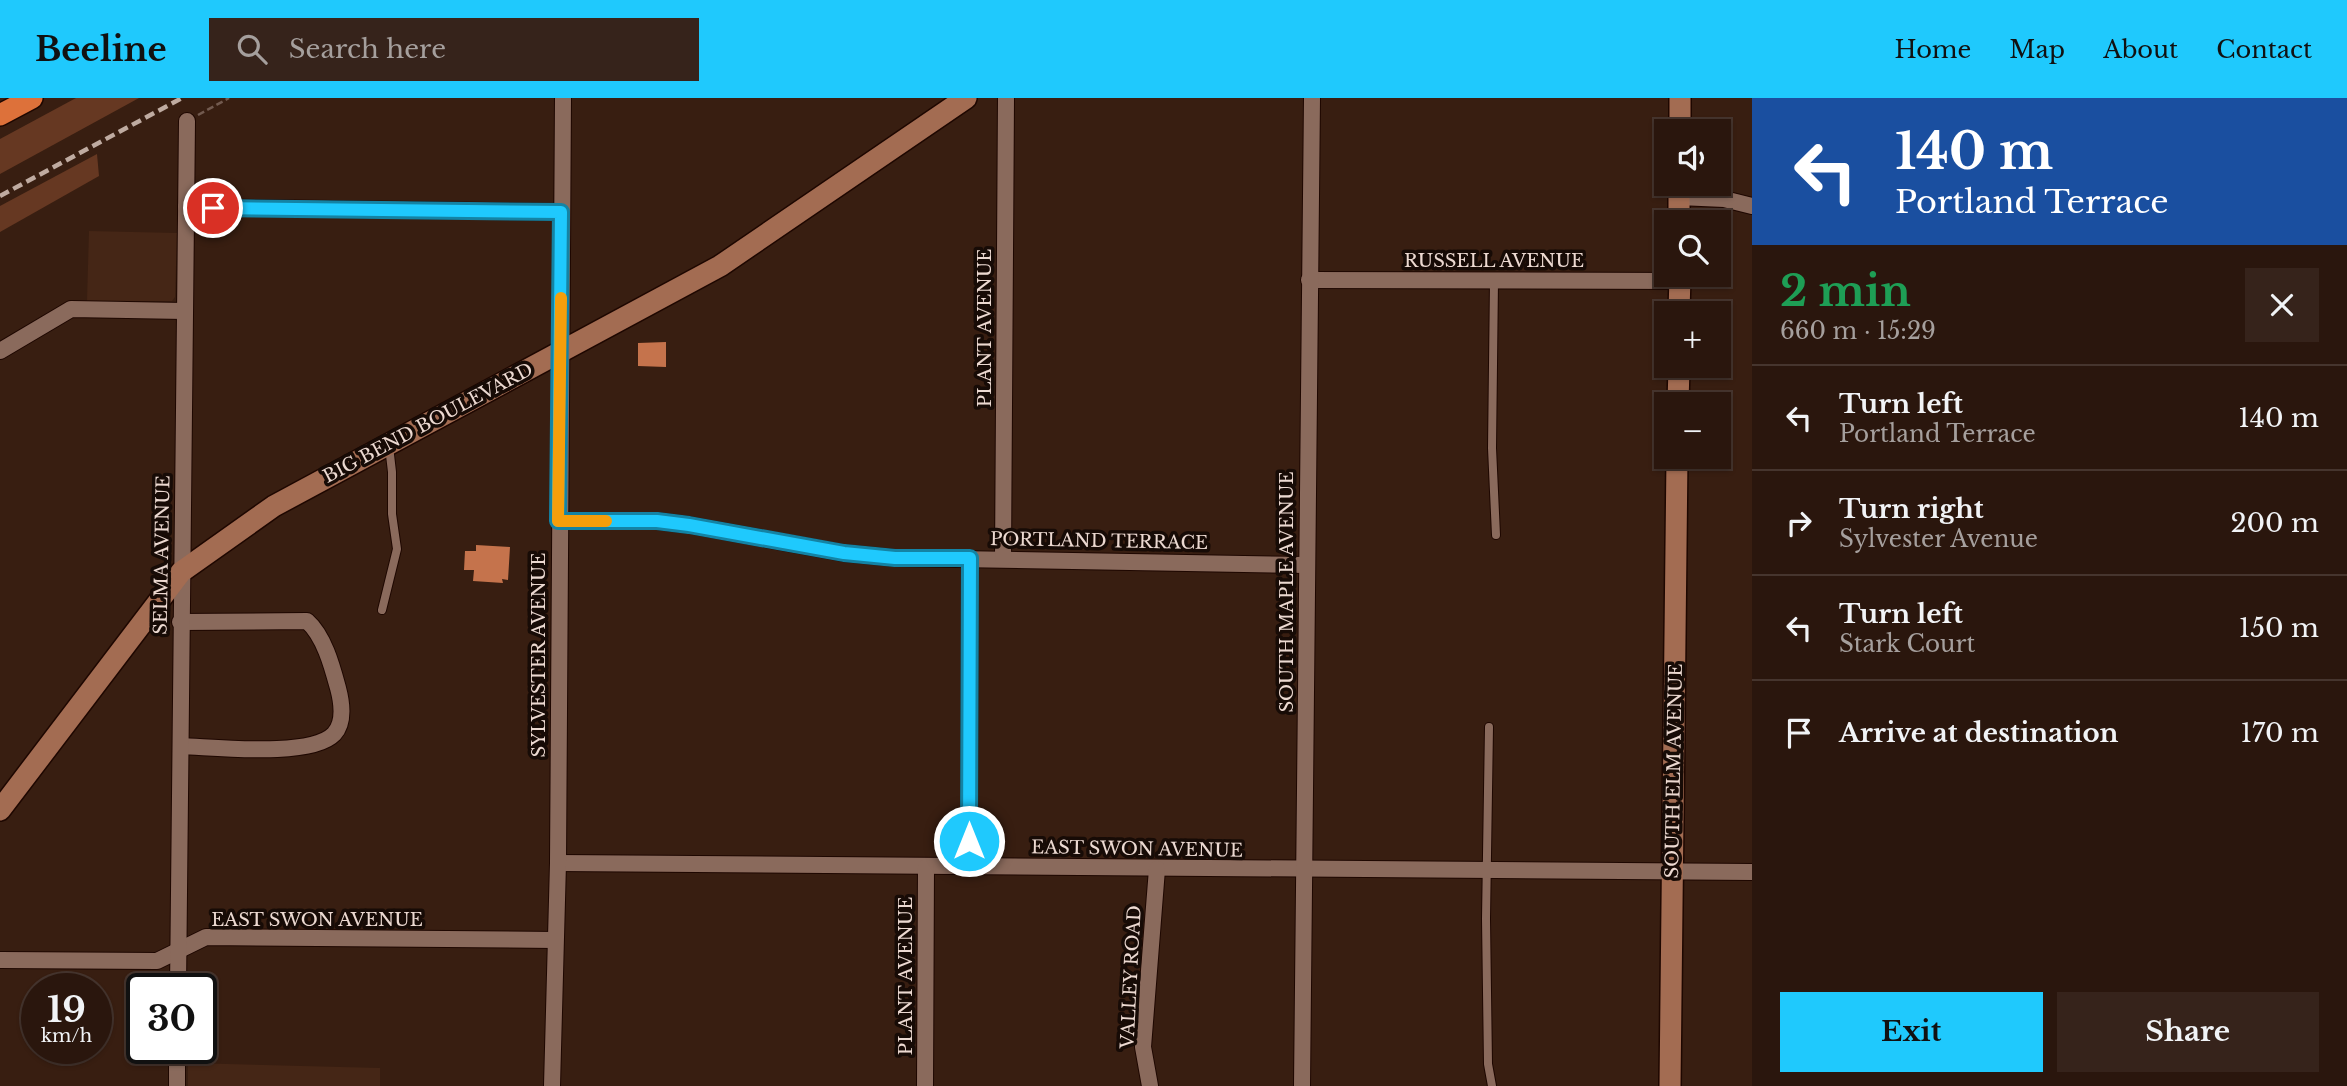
<!DOCTYPE html>
<meta charset="utf-8">
<style>
body{margin:0;font-family:"Libre Baskerville",serif;background:#36231b;color:#f1f3f6;height:100vh;display:flex;flex-direction:column;font-size:26px;white-space:nowrap}
*{box-sizing:border-box;margin:0}
p{font-size:23px;color:#a59f9d}
.icon{flex:none;width:38px;height:38px;fill:none;stroke:currentColor;stroke-width:2;stroke-linecap:round;stroke-linejoin:round}
.map{position:relative;flex:1;overflow:hidden}
.details{display:flex;flex-direction:column;background:#2a160d;width:595px}
.details>*{flex:none}
.banner{background:#1a4fa0;color:#fff;overflow:hidden}
.tools{position:absolute;left:1654px;top:21px;display:grid;gap:14px}
.tools a{display:grid;place-items:center;width:77px;height:77px;border-radius:0px;background:#2a160d;box-shadow:0 2px 5px #0004,0 0 0 2px #46352e;font-size:35px}
.speed{position:absolute;left:21px;top:875px;display:flex;gap:14px;font-size:35px;font-weight:700;text-align:center}
.speed>*{display:grid;place-content:center;width:91px;height:91px;border-radius:50%;background:#2a160d;box-shadow:0 2px 5px #0004,0 0 0 2px #46352e;line-height:1}
.speed small{font-size:18px;font-weight:400}
.speed .limit{border:4px solid #111;border-radius:10px;background:#fff;color:#111}
.pin{position:absolute;display:grid;place-items:center;width:60px;height:60px;color:#fff;margin:-30px;border:4px solid #fff;border-radius:50%;box-shadow:0 2px 7px #0007}
.me{position:absolute;width:77px;margin:-38px;rotate:0deg;stroke-linejoin:round;filter:drop-shadow(0 0 5px #0008)}
.turn{display:flex;align-items:center;gap:24px;height:147px;padding:0 28px;font-size:32px}
.turn .icon{width:91px;height:91px;stroke-width:2.5}
.turn b{display:block;font-size:49px;line-height:60px}
.round{display:grid;place-items:center;flex:none;width:74px;height:74px;border-radius:0px;background:#36231b}
.head{display:flex;align-items:center;justify-content:space-between;height:119px;padding:0 28px}
h1{font-size:42px;font-weight:800;line-height:52px;color:#1e9e55}
.cta{display:flex;gap:14px;margin-top:auto;padding:14px 28px}
.cta a{flex:1;height:80px;border-radius:0px;background:#1fc9fd;color:#111;font-size:28px;font-weight:800;line-height:80px;text-align:center}
.cta a+a{background:#36231b;color:#f1f3f6}
ul{padding:0;list-style:none}
li{display:flex;align-items:center;gap:21px;height:105px;padding:0 28px;border-top:2px solid #46352e}
li div{flex:1}
li b{display:block;font-size:26px}
li em{font-style:normal}
header{display:flex;align-items:center;gap:42px;box-sizing:border-box;height:98px;padding:0 35px;background:#1fc9fd;color:#111}
header strong{font-size:33px}
nav{display:flex;gap:38px;margin-inline-start:auto;font-size:24px}
.search{width:490px;height:63px;background:#36231b;display:flex;align-items:center;gap:18px;box-sizing:border-box;padding:0 24px;border-radius:0px;color:#a59f9d;font-size:26px}
main{display:flex;flex:1;min-height:0}
.map>svg:first-child{display:block}
.built{fill:#452616}
.green{fill:#663822}
.building{fill:#c5734c}
.lines{fill:none;stroke-linecap:round;stroke-linejoin:round}
.lane-casing{stroke:#1e0700;stroke-width:10}
.street-casing{stroke:#1e0700;stroke-width:18}
.secondary-casing{stroke:#1e0700;stroke-width:24}
.highway-casing{stroke:#1e0700;stroke-width:24}
.path{stroke:#725a4f;stroke-width:2.5;stroke-dasharray:7 3.5;stroke-linecap:butt}
.lane{stroke:#8a6a5c;stroke-width:8}
.street{stroke:#8a6a5c;stroke-width:16}
.secondary{stroke:#a36c52;stroke-width:21}
.highway{stroke:#dd713a;stroke-width:21}
.rail{stroke:#bfaba1;stroke-width:4.5;stroke-dasharray:10 5;stroke-linecap:butt}
.route-casing{stroke:#1483a4;stroke-width:18}
.route{stroke:#1fc9fd;stroke-width:12}
.slow{stroke:#f59e0b;stroke-width:12}
.labels{text-anchor:middle;dominant-baseline:central;stroke-width:7;stroke-linejoin:round;paint-order:stroke}
.street-label{font-size:18px;fill:#ecd9d1;stroke:#170b06}
</style>
<header>
<strong>Beeline</strong>
<div class="search"><svg class="icon" aria-label="search" viewBox="0 0 24 24"><circle cx="10" cy="10" r="6"/><path d="M15 15l6 6"/></svg>Search here</div>
<nav><a>Home</a><a>Map</a><a>About</a><a>Contact</a></nav>
</header>
<main>
<div class="map">
<svg width="1752" height="988" viewBox="0 0 1752 988">
<rect width="100%" height="100%" fill="#381e11"/>
<g class="built">
<polygon points="89,133 177,135 175,199 172,203 87,203"/>
<polygon points="188,965 380,970 380,988 188,988"/>
</g>
<g class="green">
<polygon points="76,0 139,0 0,76 0,41"/>
<polygon points="97,56 99,78 0,134 0,108"/>
</g>
<g class="building">
<polygon points="666,244 666,269 638,268 638,245"/>
<polygon points="476,447 510,449 508,482 502,481 503,485 473,483 474,472 464,472 465,453 476,453"/>
</g>
<g class="lines">
<defs>
<g id="lane">
<polyline points="1494,183 1492,350 1496,437"/>
<polyline points="382,512 397,451 392,416 392,374 389,348"/>
<polyline points="1489,629 1486,821 1488,966 1492,988"/>
</g>
<g id="street">
<polyline points="1679,99 1724,101 1752,108"/>
<polyline points="186,109 561,114"/>
<polyline points="1309,182 1680,183"/>
<polyline points="0,253 71,211 184,213"/>
<polyline points="558,423 657,423 689,427 843,455 895,460 1306,467"/>
<polyline points="1003,460 1006,0"/>
<path d="M180,524L307,523C324,538 332,568 338,590C342,605 345,624 334,636C311,660 215,649 181,648"/>
<polyline points="558,765 1752,774"/>
<polyline points="969,768 970,460"/>
<polyline points="0,862 157,863 206,839 555,842"/>
<polyline points="178,891 187,23"/>
<polyline points="177,988 177,950"/>
<polyline points="552,988 558,765 563,0"/>
<polyline points="925,988 926,769"/>
<polyline points="1150,988 1143,949 1157,771"/>
<polyline points="1302,988 1312,0"/>
</g>
<g id="secondary">
<polyline points="1680,33 1680,0"/>
<polyline points="1679,86 1679,124"/>
<polyline points="1679,215 1680,177"/>
<polyline points="1678,306 1679,268"/>
<polyline points="0,712 181,474 274,408 720,168 966,0"/>
<polyline points="1670,988 1677,359"/>
</g>
<polyline id="highway" points="0,17 32,0"/>
</defs>
<use href="#lane" class="lane-casing"/>
<use href="#street" class="street-casing"/>
<use href="#secondary" class="secondary-casing"/>
<use href="#highway" class="highway-casing"/>
<polyline class="path" points="198,17 229,0"/>
<use href="#lane" class="lane"/>
<use href="#street" class="street"/>
<use href="#secondary" class="secondary"/>
<use href="#highway" class="highway"/>
<polyline class="rail" points="0,98 182,0"/>
</g>
<g class="lines">
<defs>
<polyline id="route" points="213,110 561,114 558,423 657,423 689,427 844,455 895,460 970,460 969,743"/>
</defs>
<use href="#route" class="route-casing"/>
<use href="#route" class="route"/>
<polyline class="slow" points="561,200 558,423 606,423"/>
</g>
<g class="labels">
<g class="street-label">
<text x="1494" y="163">RUSSELL AVENUE</text>
<text transform="translate(985 230) rotate(-90)">PLANT AVENUE</text>
<text transform="translate(428 325) rotate(-28)">BIG BEND BOULEVARD</text>
<text transform="translate(1099 443) rotate(1)">PORTLAND TERRACE</text>
<text transform="translate(162 457) rotate(-89)">SELMA AVENUE</text>
<text transform="translate(1287 494) rotate(-90)">SOUTH MAPLE AVENUE</text>
<text transform="translate(539 557) rotate(-90)">SYLVESTER AVENUE</text>
<text transform="translate(1674 673) rotate(-89)">SOUTH ELM AVENUE</text>
<text transform="translate(1137 751) rotate(1)">EAST SWON AVENUE</text>
<text x="317" y="822">EAST SWON AVENUE</text>
<text transform="translate(906 878) rotate(-90)">PLANT AVENUE</text>
<text transform="translate(1131 879) rotate(-87)">VALLEY ROAD</text>
</g>
</g>
</svg>
<div class="tools">
<a><svg class="icon" aria-label="sound" viewBox="0 0 24 24"><path d="M4 9h4l5-4v14l-5-4H4zM17 9q2 3 0 6"/></svg></a>
<a><svg class="icon" aria-label="search" viewBox="0 0 24 24"><circle cx="10" cy="10" r="6"/><path d="M15 15l6 6"/></svg></a>
<a>+</a>
<a>−</a>
</div>
<div class="speed"><div>19<small>km/h</small></div><div class="limit">30</div></div>
<div class="pin" style="left:213px;top:110px;background:#d93025"><svg class="icon" aria-label="arrive" viewBox="0 0 24 24"><path d="M6 21V4h12l-3 4 3 4H6"/></svg></div>
<svg class="me" style="left:969px;top:743px" viewBox="-20 -20 40 40"><circle r="17" fill="#1fc9fd" stroke="#fff" stroke-width="3"/><path d="M0-11L8 9 0 5-8 9z" fill="#fff"/></svg>
</div>
<section class="details">
<div class="banner">
<div class="turn"><svg class="icon" aria-label="left" viewBox="0 0 24 24"><path d="M17 20v-9H6M10 6l-5 5 5 5"/></svg><div><b>140 m</b>Portland Terrace</div></div>
</div>
<div class="head"><div><h1>2 min</h1><p>660 m · 15:29</p></div><a class="round"><svg class="icon" aria-label="close" viewBox="0 0 24 24"><path d="M6 6l12 12M18 6L6 18"/></svg></a></div>
<ul>
<li><svg class="icon" aria-label="left" viewBox="0 0 24 24"><path d="M17 20v-9H6M10 6l-5 5 5 5"/></svg><div><b>Turn left</b><p>Portland Terrace</p></div><em>140 m</em></li>
<li><svg class="icon" aria-label="right" viewBox="0 0 24 24"><path d="M7 20v-9h11M14 6l5 5-5 5"/></svg><div><b>Turn right</b><p>Sylvester Avenue</p></div><em>200 m</em></li>
<li><svg class="icon" aria-label="left" viewBox="0 0 24 24"><path d="M17 20v-9H6M10 6l-5 5 5 5"/></svg><div><b>Turn left</b><p>Stark Court</p></div><em>150 m</em></li>
<li><svg class="icon" aria-label="arrive" viewBox="0 0 24 24"><path d="M6 21V4h12l-3 4 3 4H6"/></svg><div><b>Arrive at destination</b></div><em>170 m</em></li>
</ul>
<div class="cta"><a>Exit</a><a>Share</a></div>
</section>
</main>
